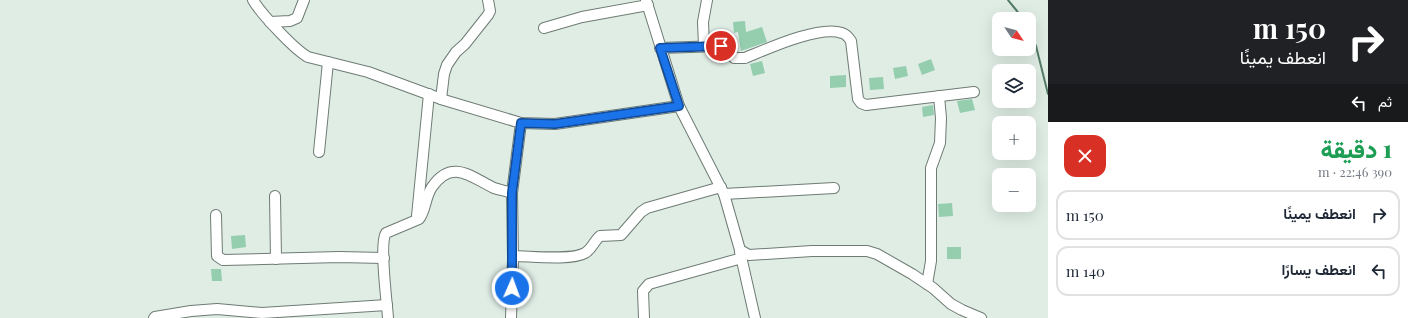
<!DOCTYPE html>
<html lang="ar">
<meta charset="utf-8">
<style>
body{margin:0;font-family:"Playfair Display",Vazirmatn,serif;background:#f6f6f7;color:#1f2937;direction:rtl;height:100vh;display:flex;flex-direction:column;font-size:15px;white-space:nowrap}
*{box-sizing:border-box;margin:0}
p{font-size:13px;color:#747a83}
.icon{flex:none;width:22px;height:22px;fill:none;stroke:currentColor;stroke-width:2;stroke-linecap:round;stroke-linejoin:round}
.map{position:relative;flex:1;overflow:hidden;direction:ltr}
.sheet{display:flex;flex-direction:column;background:#fff;width:360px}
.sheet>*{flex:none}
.guide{background:#202124;color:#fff;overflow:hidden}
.needle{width:26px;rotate:125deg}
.fabs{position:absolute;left:992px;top:12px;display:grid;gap:8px}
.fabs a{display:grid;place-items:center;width:44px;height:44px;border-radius:8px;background:#fff;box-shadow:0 4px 16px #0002;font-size:20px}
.pin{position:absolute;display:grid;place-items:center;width:34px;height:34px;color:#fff;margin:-17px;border:2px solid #fff;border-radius:50%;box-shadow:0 1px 4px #0007}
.me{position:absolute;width:44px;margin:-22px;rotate:2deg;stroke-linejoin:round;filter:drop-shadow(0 0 3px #0008)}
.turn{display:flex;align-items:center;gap:14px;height:84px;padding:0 16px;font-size:18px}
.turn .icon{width:52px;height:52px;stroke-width:2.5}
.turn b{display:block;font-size:28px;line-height:34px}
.then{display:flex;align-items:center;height:38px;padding:0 16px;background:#0003;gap:8px;font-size:15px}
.round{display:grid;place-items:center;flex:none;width:42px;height:42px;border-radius:12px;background:#f6f6f7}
.summary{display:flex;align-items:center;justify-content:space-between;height:68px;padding:0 16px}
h1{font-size:24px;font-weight:800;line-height:30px;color:#1e9e55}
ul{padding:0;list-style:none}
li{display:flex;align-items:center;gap:12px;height:50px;margin:0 8px 6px;padding:0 8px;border:2px solid #e0e1e3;border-radius:12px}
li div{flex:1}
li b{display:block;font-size:15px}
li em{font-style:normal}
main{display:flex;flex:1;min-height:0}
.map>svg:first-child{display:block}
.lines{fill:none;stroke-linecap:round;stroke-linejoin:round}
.stream{stroke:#547c67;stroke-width:2}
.building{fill:#95cdaf}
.minor-casing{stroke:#6e7b74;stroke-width:12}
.minor{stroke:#fff;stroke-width:10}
.route-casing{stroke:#114b97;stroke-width:10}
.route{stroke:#1a73e8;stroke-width:7}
</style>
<main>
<section class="sheet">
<div class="guide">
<div class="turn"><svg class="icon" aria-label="right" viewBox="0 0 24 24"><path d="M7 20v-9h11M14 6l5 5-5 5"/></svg><div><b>150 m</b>انعطف يمينًا</div></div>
<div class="then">ثم<svg class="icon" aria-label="left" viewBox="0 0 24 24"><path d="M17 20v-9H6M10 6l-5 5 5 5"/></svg></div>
</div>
<div class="summary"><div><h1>1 دقيقة</h1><p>390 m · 22:46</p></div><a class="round" style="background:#d93025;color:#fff"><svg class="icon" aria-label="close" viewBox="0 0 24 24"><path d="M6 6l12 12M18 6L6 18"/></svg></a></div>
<ul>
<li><svg class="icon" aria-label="right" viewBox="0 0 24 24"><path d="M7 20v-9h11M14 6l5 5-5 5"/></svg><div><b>انعطف يمينًا</b></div><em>150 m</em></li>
<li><svg class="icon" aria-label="left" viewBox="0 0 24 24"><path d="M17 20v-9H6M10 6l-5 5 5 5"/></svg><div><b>انعطف يسارًا</b></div><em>140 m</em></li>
</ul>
</section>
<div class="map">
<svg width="1048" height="318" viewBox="0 0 1048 318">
<rect width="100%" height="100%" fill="#dfede5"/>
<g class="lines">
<g class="stream">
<polyline points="1008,0 1017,11 1022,19"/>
<polyline points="1029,33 1036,46 1048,94"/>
</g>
</g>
<g class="building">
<polygon points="745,21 746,32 762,27 767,42 741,51 738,32 734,33 733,22"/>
<polygon points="931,59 935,70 922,75 918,64"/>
<polygon points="762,61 765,73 753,76 750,64"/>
<polygon points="906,66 908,76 895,79 893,68"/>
<polygon points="846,75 846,87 830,88 830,76"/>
<polygon points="883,77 884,89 870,90 869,78"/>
<polygon points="972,99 975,110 960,113 957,101"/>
<polygon points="933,105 934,115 923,117 922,107"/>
<polygon points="952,203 953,216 939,217 938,204"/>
<polygon points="245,235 246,247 232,249 231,236"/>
<rect x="947" y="247" width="14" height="12"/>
<polygon points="211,269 221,269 222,281 212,281"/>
</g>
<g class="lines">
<defs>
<g id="minor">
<path d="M253,0C261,14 295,50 308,57L368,72L444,100L521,123L555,124L679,106"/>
<polyline points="646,0 679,106 724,194 740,250 749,255 812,251 867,251 877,254 912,274 933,288 951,304 962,310 981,318"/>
<polyline points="270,22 290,21 297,18 304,0"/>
<polyline points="544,28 582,17 648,5"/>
<polyline points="704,46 703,22 707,0"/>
<path d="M660,48L721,46L726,48L734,58H745C767,49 819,25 842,33C846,34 849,38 851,41L858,99L861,103L866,105L974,92"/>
<polyline points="441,99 444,74 447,65 456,52 465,44 488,15 490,11 488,0"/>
<polyline points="319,152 328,62"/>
<polyline points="724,194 834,188"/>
<polyline points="275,196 276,259"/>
<polyline points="216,215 217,256 223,260 339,257 384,258"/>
<polyline points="417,216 429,94"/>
<polyline points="740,252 755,318"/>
<path d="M513,256C530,256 571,261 585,253C592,249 594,241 600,236L621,235L641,212L647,208L721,187"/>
<polyline points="927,284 931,261 931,168 940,143 941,118 939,96"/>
<polyline points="154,318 155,317 191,311 217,309 262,313 387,305"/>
<path d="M388,318C387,302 379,243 386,233L419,219C426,210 425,197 432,187C452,158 471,177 494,188C500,190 506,191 512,193"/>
<polyline points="511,318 513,259 512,193 521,123"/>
<polyline points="644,318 643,291 649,284 742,258"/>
</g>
</defs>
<use href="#minor" class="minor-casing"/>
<use href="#minor" class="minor"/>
</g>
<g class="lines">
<defs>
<polyline id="route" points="512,288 512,193 521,123 555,124 679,106 660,48 721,46"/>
</defs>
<use href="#route" class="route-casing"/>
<use href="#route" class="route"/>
</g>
</svg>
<div class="fabs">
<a><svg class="needle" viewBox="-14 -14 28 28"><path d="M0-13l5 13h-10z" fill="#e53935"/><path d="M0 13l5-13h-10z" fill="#747a83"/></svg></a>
<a><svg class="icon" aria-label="layers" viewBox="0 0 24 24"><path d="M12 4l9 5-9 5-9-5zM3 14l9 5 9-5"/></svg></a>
<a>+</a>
<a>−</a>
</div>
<div class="pin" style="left:721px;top:46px;background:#d93025"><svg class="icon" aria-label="arrive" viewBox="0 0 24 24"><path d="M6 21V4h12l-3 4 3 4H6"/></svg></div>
<svg class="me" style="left:512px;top:288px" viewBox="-20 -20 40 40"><circle r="17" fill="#1a73e8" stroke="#fff" stroke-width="3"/><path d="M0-11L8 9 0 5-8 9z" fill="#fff"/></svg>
</div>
</main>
